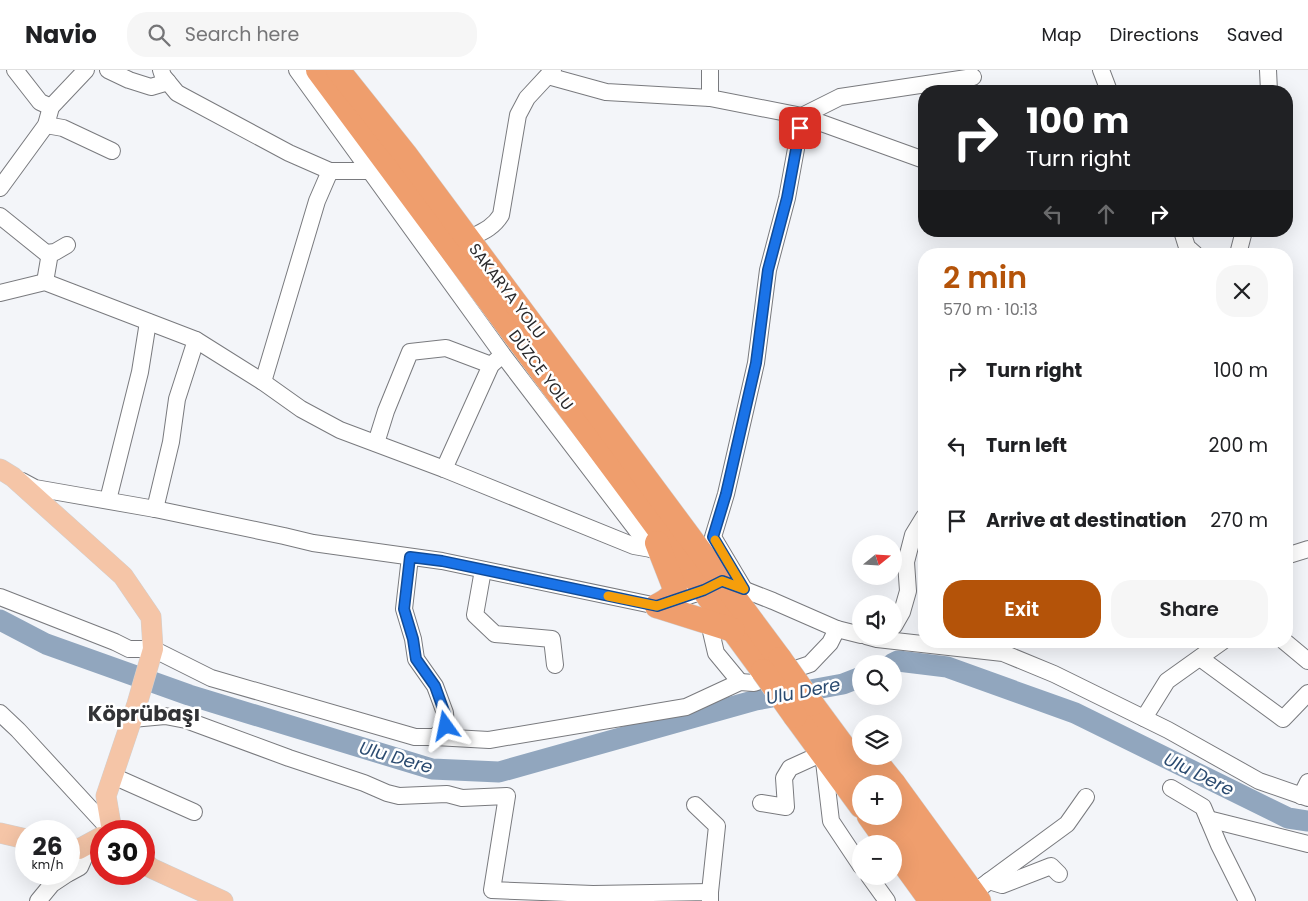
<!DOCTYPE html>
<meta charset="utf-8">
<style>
body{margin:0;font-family:Poppins,sans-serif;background:#f6f6f6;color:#202124;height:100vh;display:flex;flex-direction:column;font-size:19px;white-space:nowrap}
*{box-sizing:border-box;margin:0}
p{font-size:16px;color:#757577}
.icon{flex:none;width:28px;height:28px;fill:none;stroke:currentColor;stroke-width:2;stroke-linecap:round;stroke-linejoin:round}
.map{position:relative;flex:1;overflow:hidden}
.side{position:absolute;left:918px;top:178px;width:375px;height:400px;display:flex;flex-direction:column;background:#fff;border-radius:20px;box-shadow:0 5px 20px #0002}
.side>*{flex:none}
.guide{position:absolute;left:918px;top:15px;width:375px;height:152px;border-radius:20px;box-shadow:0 5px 20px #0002;background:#202124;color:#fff;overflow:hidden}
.needle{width:32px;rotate:72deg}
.tools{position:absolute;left:852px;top:465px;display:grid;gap:10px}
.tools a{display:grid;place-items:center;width:50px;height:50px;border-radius:50%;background:#fff;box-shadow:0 5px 20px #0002;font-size:25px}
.speed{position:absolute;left:15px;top:750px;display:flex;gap:10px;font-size:25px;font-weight:700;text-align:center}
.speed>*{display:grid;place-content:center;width:65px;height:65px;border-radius:50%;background:#fff;box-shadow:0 5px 20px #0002;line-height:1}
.speed small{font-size:12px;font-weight:400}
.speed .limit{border:8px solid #d22;background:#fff;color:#111}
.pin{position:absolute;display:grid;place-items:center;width:42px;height:42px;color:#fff;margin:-21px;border-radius:10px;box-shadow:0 2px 8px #0006}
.me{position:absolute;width:55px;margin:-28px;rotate:348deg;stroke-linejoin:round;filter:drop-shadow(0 0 4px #0008)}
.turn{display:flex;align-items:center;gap:18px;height:105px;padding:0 25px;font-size:22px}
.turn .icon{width:65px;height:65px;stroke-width:2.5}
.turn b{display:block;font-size:35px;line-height:42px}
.lanes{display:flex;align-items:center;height:48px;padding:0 25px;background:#0003;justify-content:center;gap:25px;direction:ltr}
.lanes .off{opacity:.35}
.round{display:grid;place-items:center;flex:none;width:52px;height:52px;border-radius:20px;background:#f6f6f6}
.headline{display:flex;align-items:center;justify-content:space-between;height:85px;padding:0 25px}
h1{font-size:30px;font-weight:600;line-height:38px;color:#b45309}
.action{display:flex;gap:10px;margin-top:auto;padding:10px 25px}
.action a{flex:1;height:58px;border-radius:20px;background:#b45309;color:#fff;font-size:20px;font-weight:600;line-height:58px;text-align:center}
.action a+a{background:#f6f6f6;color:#202124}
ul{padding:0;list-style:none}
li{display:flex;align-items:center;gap:15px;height:75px;padding:0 25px}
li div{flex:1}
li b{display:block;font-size:19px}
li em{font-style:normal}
header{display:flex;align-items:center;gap:30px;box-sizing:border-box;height:70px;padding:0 25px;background:#fff;border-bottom:1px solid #e0e0e0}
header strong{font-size:24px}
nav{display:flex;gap:28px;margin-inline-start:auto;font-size:18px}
.search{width:350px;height:45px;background:#f6f6f6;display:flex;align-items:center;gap:12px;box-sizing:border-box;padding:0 18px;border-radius:20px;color:#757577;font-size:19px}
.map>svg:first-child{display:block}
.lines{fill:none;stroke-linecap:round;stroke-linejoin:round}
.river{stroke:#91a6be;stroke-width:21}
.minor-casing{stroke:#797a7e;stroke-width:18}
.major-casing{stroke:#d0d0d1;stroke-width:21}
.highway-casing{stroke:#d0d0d1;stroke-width:25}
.minor{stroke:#fff;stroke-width:16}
.major{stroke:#f5c5a7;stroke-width:20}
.highway{stroke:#ef9e6d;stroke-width:24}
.highway-bridge-casing{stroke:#d0d0d1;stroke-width:25;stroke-linecap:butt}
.highway-bridge{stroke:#ef9e6d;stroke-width:24}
.route-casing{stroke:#114b97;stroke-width:12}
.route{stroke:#1a73e8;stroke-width:9}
.slow{stroke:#f59e0b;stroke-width:9}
.labels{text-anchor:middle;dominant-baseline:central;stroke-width:5;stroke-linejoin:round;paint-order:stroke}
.street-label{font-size:16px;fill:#2a2a2c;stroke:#fff}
.water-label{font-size:18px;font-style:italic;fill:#2b4b70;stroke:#fff}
.district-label{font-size:21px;font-weight:bold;fill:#323336;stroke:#fff}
</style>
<header>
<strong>Navio</strong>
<div class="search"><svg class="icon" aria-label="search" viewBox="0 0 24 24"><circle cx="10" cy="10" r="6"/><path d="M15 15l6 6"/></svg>Search here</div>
<nav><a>Map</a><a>Directions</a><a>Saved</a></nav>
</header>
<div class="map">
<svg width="1308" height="831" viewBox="0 0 1308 831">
<rect width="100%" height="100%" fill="#f3f5f9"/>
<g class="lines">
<g class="river">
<polyline points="0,550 46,574 189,625 432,699 499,702 756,630 843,614 861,607"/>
<polyline points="892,594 898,591 947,597 1075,643 1288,748 1308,751"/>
</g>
<defs>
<g id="minor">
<polyline points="15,0 40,32 51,37"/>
<polyline points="108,0 129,10 151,17 168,12"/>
<polyline points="161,0 163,6 177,23 289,83 330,101 371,101"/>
<polyline points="297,0 503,285 651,479 656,481"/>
<polyline points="710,0 710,28 802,46 924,90"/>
<polyline points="1101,0 1109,21"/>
<polyline points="1268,0 1269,21"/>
<polyline points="548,6 606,22 710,28"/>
<polyline points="46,55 63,58 112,81"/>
<polyline points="0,118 46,55 51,37 86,0"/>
<polyline points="0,146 46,183 55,182 67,175"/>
<polyline points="1182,161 1187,177 1195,184"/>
<path d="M468,169C482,162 493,158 501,145L518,45L527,28L553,0"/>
<polyline points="1238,184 1244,161"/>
<polyline points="45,212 50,183"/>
<polyline points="0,223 45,212 196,270 263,312 301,339 340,360 444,399 634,476 651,479"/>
<polyline points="263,312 317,131 330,101"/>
<polyline points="376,373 386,341 410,282 446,278 491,295"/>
<polyline points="444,399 491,295 499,288"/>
<polyline points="22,411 35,418 155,439 284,466 313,473 442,491 657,536 704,521 722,511 773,531 837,559 861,565"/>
<polyline points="108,430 140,302 148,252"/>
<polyline points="155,439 171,372 177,329 196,270"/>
<polyline points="1286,486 1308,479"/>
<polyline points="483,500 475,545 495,564 552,569 555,595"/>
<polyline points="744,519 713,467 726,424 756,293 768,200 787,128 802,46 840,27 973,7"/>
<polyline points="0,527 115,572 129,579 153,579 211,608 415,667 435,667 446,657 445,643 435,616 416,589 413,569 404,539 410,487"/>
<polyline points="709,553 716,583 740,612"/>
<polyline points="894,556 902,542 908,521 906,492 913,465 924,447"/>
<polyline points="866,566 877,569 1003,583 1054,604 1168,660 1259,711 1308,728"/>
<polyline points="1284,571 1308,591"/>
<polyline points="1200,588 1283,649 1308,623"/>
<polyline points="0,643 18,660 111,761"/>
<polyline points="1144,648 1167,611 1223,571"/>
<polyline points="132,649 165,646 186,650 289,688 364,713 387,723 399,726 447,724 462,728 507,726 492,820 593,824 710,822 710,831"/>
<polyline points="435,667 489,670 686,637 740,612 754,613 810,594 830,573 837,559"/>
<polyline points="113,706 194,742"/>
<polyline points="1171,718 1203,737 1219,775 1247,831"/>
<polyline points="1301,726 1308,712"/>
<polyline points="761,733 786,737 784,708 790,698 823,683 831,751 861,796"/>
<polyline points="695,735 717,756 710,822"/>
<polyline points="1208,749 1308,774"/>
<polyline points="69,803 80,797 84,788 79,779"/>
<polyline points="869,806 887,831"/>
<polyline points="989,811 1002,815 1051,796 1059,804"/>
<polyline points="973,823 1067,754 1086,727"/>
<polyline points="38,831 52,814 67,804"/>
</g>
<g id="major">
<polyline points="0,399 13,407 123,506 151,547 153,579 137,634 106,726 112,761"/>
<polyline points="0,763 26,769"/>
<polyline points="69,777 79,779 101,767"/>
<polyline points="144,792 151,798 223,831"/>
</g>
<g id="highway">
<polyline points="318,0 644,439 763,601"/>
<polyline points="338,0 405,84 780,589"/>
<path d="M657,536C665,531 673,528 675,519L657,473"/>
<polyline points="657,536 733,560"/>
<polyline points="812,634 871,714"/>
<polyline points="795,646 861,736"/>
<polyline points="863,686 874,689 894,714"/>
<polyline points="894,714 979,831"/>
<polyline points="894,745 957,831"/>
<polyline points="869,746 889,774"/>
<polyline points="894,780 931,831"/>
</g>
</defs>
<use href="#minor" class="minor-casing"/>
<use href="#major" class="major-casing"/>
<use href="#highway" class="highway-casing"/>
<use href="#minor" class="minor"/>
<use href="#major" class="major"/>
<use href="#highway" class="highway"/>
<defs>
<g id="highway-bridge">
<polyline points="780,589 812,634"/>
<polyline points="763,601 795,646"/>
</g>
</defs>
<use href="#highway-bridge" class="highway-bridge-casing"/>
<use href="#highway-bridge" class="highway-bridge"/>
</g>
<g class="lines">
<defs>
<polyline id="route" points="446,656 445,644 435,616 416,589 413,569 404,539 410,487 442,491 657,536 704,520 722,511 744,519 713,467 726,424 756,293 768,200 787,128 800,58"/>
</defs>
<use href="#route" class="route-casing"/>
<use href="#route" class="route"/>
<polyline class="slow" points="608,526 657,536 704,520 722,511 744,519 715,470"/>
</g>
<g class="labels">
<g class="street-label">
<text transform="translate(507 221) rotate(53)">SAKARYA YOLU</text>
<text transform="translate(541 300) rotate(53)">DÜZCE YOLU</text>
</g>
<g class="water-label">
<text transform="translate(803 621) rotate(-11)">Ulu Dere</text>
<text transform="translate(396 687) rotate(16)">Ulu Dere</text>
<text transform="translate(1199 704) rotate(26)">Ulu Dere</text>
</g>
<g class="district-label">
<text x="144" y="643">Köprübaşı</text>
</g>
</g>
</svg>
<div class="tools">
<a><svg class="needle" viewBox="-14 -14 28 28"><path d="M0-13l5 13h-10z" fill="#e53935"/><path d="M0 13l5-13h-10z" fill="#757577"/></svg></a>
<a><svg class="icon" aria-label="sound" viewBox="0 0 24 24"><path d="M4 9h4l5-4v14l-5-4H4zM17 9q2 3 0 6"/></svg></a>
<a><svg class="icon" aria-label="search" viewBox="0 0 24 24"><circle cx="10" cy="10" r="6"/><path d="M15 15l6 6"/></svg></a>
<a><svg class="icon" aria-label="layers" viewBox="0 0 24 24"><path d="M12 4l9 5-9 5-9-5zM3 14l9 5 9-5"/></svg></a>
<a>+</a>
<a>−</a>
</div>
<div class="speed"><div>26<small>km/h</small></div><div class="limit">30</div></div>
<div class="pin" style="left:800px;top:58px;background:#d93025"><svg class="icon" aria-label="arrive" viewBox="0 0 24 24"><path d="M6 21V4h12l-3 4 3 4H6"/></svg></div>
<svg class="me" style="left:446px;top:656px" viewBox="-20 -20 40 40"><path d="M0-17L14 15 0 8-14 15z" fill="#1a73e8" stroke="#fff" stroke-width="4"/></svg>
<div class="guide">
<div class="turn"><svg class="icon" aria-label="right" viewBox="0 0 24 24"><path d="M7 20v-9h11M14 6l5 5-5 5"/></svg><div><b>100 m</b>Turn right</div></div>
<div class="lanes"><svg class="icon off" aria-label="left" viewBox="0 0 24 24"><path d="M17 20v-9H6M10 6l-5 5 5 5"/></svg><svg class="icon off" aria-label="ahead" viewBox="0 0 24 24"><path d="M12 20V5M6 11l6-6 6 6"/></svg><svg class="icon" aria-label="right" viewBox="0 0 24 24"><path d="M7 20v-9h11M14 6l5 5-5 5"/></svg></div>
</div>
<section class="side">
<div class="headline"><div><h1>2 min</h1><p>570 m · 10:13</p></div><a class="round"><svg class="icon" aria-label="close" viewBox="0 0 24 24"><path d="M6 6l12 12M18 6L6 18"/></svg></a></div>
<ul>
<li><svg class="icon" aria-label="right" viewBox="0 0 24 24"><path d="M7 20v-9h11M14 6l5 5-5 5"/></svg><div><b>Turn right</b></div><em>100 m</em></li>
<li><svg class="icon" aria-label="left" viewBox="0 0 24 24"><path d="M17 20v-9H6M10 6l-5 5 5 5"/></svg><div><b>Turn left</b></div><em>200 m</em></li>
<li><svg class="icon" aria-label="arrive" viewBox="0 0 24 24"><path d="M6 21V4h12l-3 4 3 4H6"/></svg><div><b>Arrive at destination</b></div><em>270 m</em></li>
</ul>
<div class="action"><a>Exit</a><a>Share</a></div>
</section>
</div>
